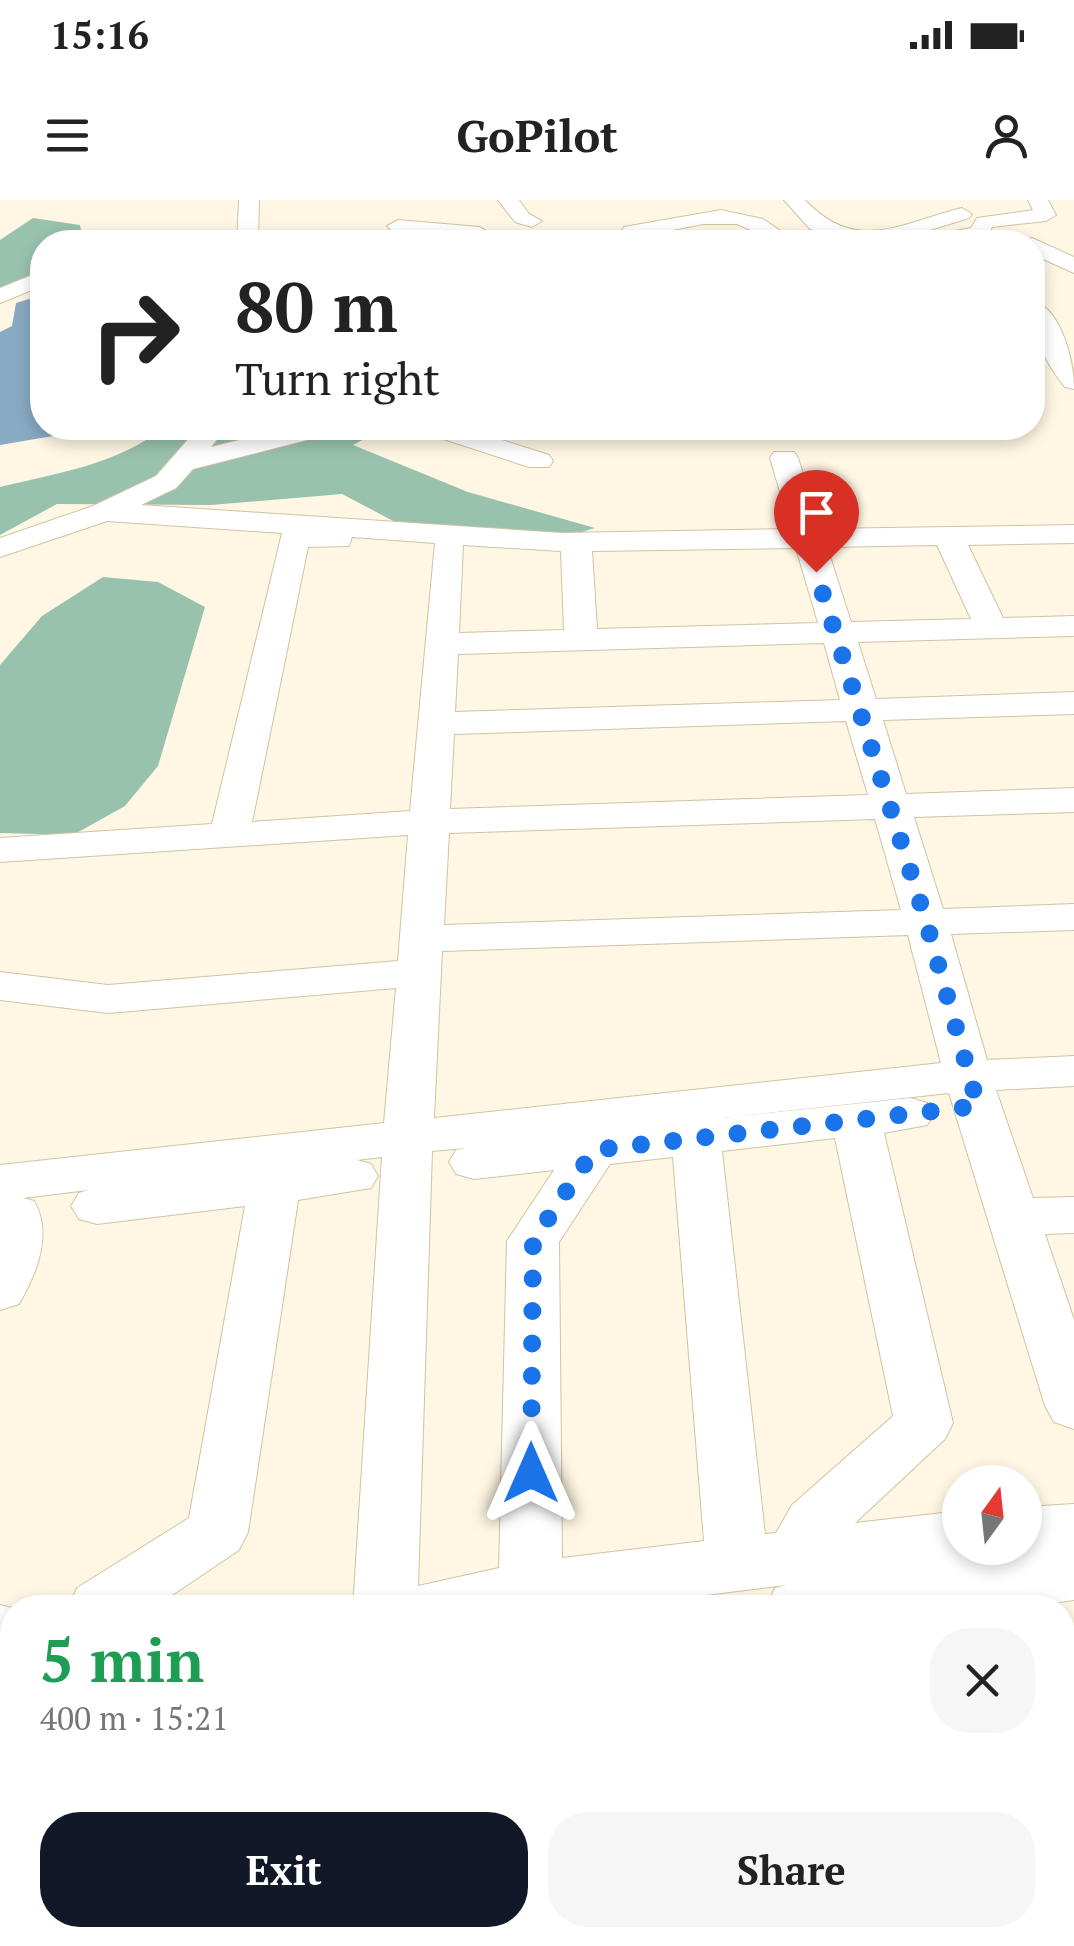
<!DOCTYPE html>
<meta charset="utf-8">
<style>
body{margin:0;font-family:"PT Serif",serif;background:#f6f6f6;color:#222;height:100vh;display:flex;flex-direction:column;font-size:38px;white-space:nowrap}
*{box-sizing:border-box;margin:0}
p{font-size:32px;color:#767676}
.icon{flex:none;width:55px;height:55px;fill:none;stroke:currentColor;stroke-width:2;stroke-linecap:round;stroke-linejoin:round}
.map{position:relative;flex:1;overflow:hidden}
.side{position:absolute;left:0px;top:1395px;width:1075px;height:352px;display:flex;flex-direction:column;background:#fff;border-radius:40px 40px 0 0;box-shadow:0 5px 15px #0003}
.side>*{flex:none}
.banner{position:absolute;left:30px;top:30px;width:1015px;height:210px;border-radius:40px;box-shadow:0 5px 15px #0003;background:#fff;color:#222;overflow:hidden}
.needle{width:65px;rotate:15deg}
.controls{position:absolute;left:942px;top:1265px;display:grid;gap:20px}
.controls a{display:grid;place-items:center;width:100px;height:100px;border-radius:50%;background:#fff;box-shadow:0 5px 15px #0003;font-size:50px}
.pin{position:absolute;display:grid;place-items:center;width:85px;height:85px;color:#fff;margin:-102px -42px;border-radius:50% 50% 50% 0;rotate:-45deg;box-shadow:0 0 10px #0007}
.pin .icon{rotate:45deg}
.me{position:absolute;width:110px;margin:-55px;rotate:0deg;stroke-linejoin:round;filter:drop-shadow(0 0 8px #0008)}
.turn{display:flex;align-items:center;gap:35px;height:210px;padding:0 40px;font-size:45px}
.turn .icon{width:130px;height:130px;stroke-width:2.5}
.turn b{display:block;font-size:70px;line-height:85px}
.round{display:grid;place-items:center;flex:none;width:105px;height:105px;border-radius:40px;background:#f6f6f6}
.overview{display:flex;align-items:center;justify-content:space-between;height:170px;padding:0 40px}
h1{font-size:60px;font-weight:600;line-height:75px;color:#1e9e55}
.action{display:flex;gap:20px;margin-top:auto;padding:20px 40px}
.action a{flex:1;height:115px;border-radius:40px;background:#111827;color:#fff;font-size:40px;font-weight:600;line-height:115px;text-align:center}
.action a+a{background:#f6f6f6;color:#222}
.status{display:flex;justify-content:space-between;align-items:center;height:70px;padding:0 50px;background:#fff;direction:ltr}
.status svg{height:28px;fill:currentColor}
header{display:flex;justify-content:space-between;align-items:center;height:130px;padding:0 40px;background:#fff;font-size:45px;font-weight:600}
.map>svg:first-child{display:block}
.forest{fill:#99c2ae}
.water{fill:#88aac3}
.lines{fill:none;stroke-linecap:round;stroke-linejoin:round}
.minor-casing{stroke:#cfc3a3;stroke-width:2}
.minor{fill:#fff;fill-rule:evenodd}
.route{stroke:#1a73e8;stroke-width:18;stroke-dasharray:0 32.4}
</style>
<div class="status"><b>15:16</b><svg viewBox="0 0 49 12"><path d="M0 12V9h3v3zM5 12V6h3v6zM10 12V3h3v9zM15 12V0h3v12zM26 1h20v11H26zM47 4h2v5h-2z"/></svg></div>
<header><svg class="icon" aria-label="menu" viewBox="0 0 24 24"><path d="M4 6h16M4 12h16M4 18h16"/></svg>GoPilot<svg class="icon" aria-label="person" viewBox="0 0 24 24"><circle cx="12" cy="8" r="4"/><path d="M4 21q1-7 8-7t8 7"/></svg></header>
<div class="map">
<svg width="1074" height="1746" viewBox="0 0 1074 1746">
<rect width="100%" height="100%" fill="#fff7e3"/>
<g class="forest">
<polygon points="33,18 80,25 83,42 42,42 42,83 0,102 0,40"/>
<path d="M163,228H385L353,245L468,292L595,328L572,335L397,323L342,294L211,305L57,304L0,335V287C54,274 119,264 163,228Z"/>
<polygon points="103,377 158,382 205,407 158,566 125,606 73,635 0,633 0,465 42,416"/>
</g>
<polygon class="water" points="42,95 42,228 68,228 59,235 0,245 0,132 12,126 16,103"/>
<g class="lines">
<defs>
<g id="minor">
<polygon points="239,0 259,0 258,42 237,42"/>
<polygon points="498,0 519,0 529,14 542,21 532,27 515,22"/>
<path d="M784,0H805C857,55 900,23 962,8L972,14L969,18L891,42H855L810,29Z"/>
<polygon points="1028,0 1048,0 1056,15 1046,21 992,27 987,38 979,39 921,42 924,37 971,28 977,18 1033,10"/>
<polygon points="721,10 763,19 782,32 767,42 741,42 755,32 737,24 703,24 632,38 621,32 624,27"/>
<polygon points="398,20 479,27 490,33 479,39 391,30 387,26"/>
<polygon points="1032,38 1074,57 1074,73 1032,54 1032,42 1023,42"/>
<polygon points="42,71 42,86 0,103 0,88"/>
<path d="M1032,100C1062,109 1074,162 1074,189L1065,187C1044,162 1032,132 1032,100Z"/>
<path d="M198,228H226L211,247L289,228H334L330,234L193,269L176,288L141,305L562,333L791,329L770,258L774,252H794L798,258L821,329L1074,325V343L968,345L1003,418L1074,416V436L858,442L876,499L1074,492V514L883,520L906,594L1074,588V612L914,617L943,709L1074,704V730L951,734L987,860L1074,856V886L996,890L1033,998L1074,997V1033L1045,1034L1074,1120V1229L1054,1222L1045,1206L949,893L722,918L910,898L927,903L934,914L927,925L884,933L953,1223L945,1239L855,1323L960,1311V1348H986L982,1355L973,1359L1011,1354L1001,1348H1025V1307L1074,1304V1400L1016,1408H766L775,1388L786,1385L601,1408H353L382,957L357,960L371,964L378,976L371,988L298,1000L248,1332L239,1350L153,1408H68L77,1388L189,1318L245,1006L97,1024L79,1019L71,1006L79,993L88,990L23,998L34,1001C53,1033 37,1073 19,1104L0,1110V965L384,923L396,788L108,813L0,800V772L108,785L398,761L408,635L0,662V638L212,624L282,333L107,321L0,357V338L93,306L156,276ZM352,337L435,343L410,611L252,622L308,347L349,346ZM463,345L561,351L564,430L459,433ZM937,345L971,419L851,422L827,347ZM796,348L818,423L597,429L592,351ZM824,443L840,500L455,512L458,454ZM846,521L868,595L450,609L454,534ZM875,619L901,710L444,725L449,633ZM908,735L941,863L434,918L442,751ZM835,938L893,1216L792,1305L776,1333L765,1334L722,951ZM465,948L456,950L449,962L456,974L474,979L554,970L507,1041L499,1368L418,1386L432,951ZM673,957L704,1341L562,1358L559,1042L610,964Z"/>
<polygon points="424,228 464,228 549,255 553,261 549,267 529,267 428,234"/>
<polygon points="0,1405 12,1408 12,1465 0,1463"/>
<polygon points="12,1488 12,1550 0,1552 0,1490"/>
<polygon points="1062,1733 1066,1746 992,1746 989,1735"/>
<polygon points="162,1735 236,1735 235,1746 161,1746"/>
<rect x="332" y="1735" width="74" height="11"/>
<rect x="495" y="1735" width="74" height="11"/>
<polygon points="746,1735 820,1735 821,1746 747,1746"/>
</g>
</defs>
<use href="#minor" class="minor-casing"/>
<use href="#minor" class="minor"/>
</g>
<g class="lines">
<polyline class="route" points="531,1273 533,1041 594,950 978,906 926,721 816,372"/>
</g>
</svg>
<div class="controls">
<a><svg class="needle" viewBox="-14 -14 28 28"><path d="M0-13l5 13h-10z" fill="#e53935"/><path d="M0 13l5-13h-10z" fill="#767676"/></svg></a>
</div>
<div class="pin" style="left:816px;top:372px;background:#d93025"><svg class="icon" aria-label="arrive" viewBox="0 0 24 24"><path d="M6 21V4h12l-3 4 3 4H6"/></svg></div>
<svg class="me" style="left:531px;top:1273px" viewBox="-20 -20 40 40"><path d="M0-17L14 15 0 8-14 15z" fill="#1a73e8" stroke="#fff" stroke-width="4"/></svg>
<div class="banner">
<div class="turn"><svg class="icon" aria-label="right" viewBox="0 0 24 24"><path d="M7 20v-9h11M14 6l5 5-5 5"/></svg><div><b>80 m</b>Turn right</div></div>
</div>
<section class="side">
<div class="overview"><div><h1>5 min</h1><p>400 m · 15:21</p></div><a class="round"><svg class="icon" aria-label="close" viewBox="0 0 24 24"><path d="M6 6l12 12M18 6L6 18"/></svg></a></div>
<div class="action"><a>Exit</a><a>Share</a></div>
</section>
</div>
